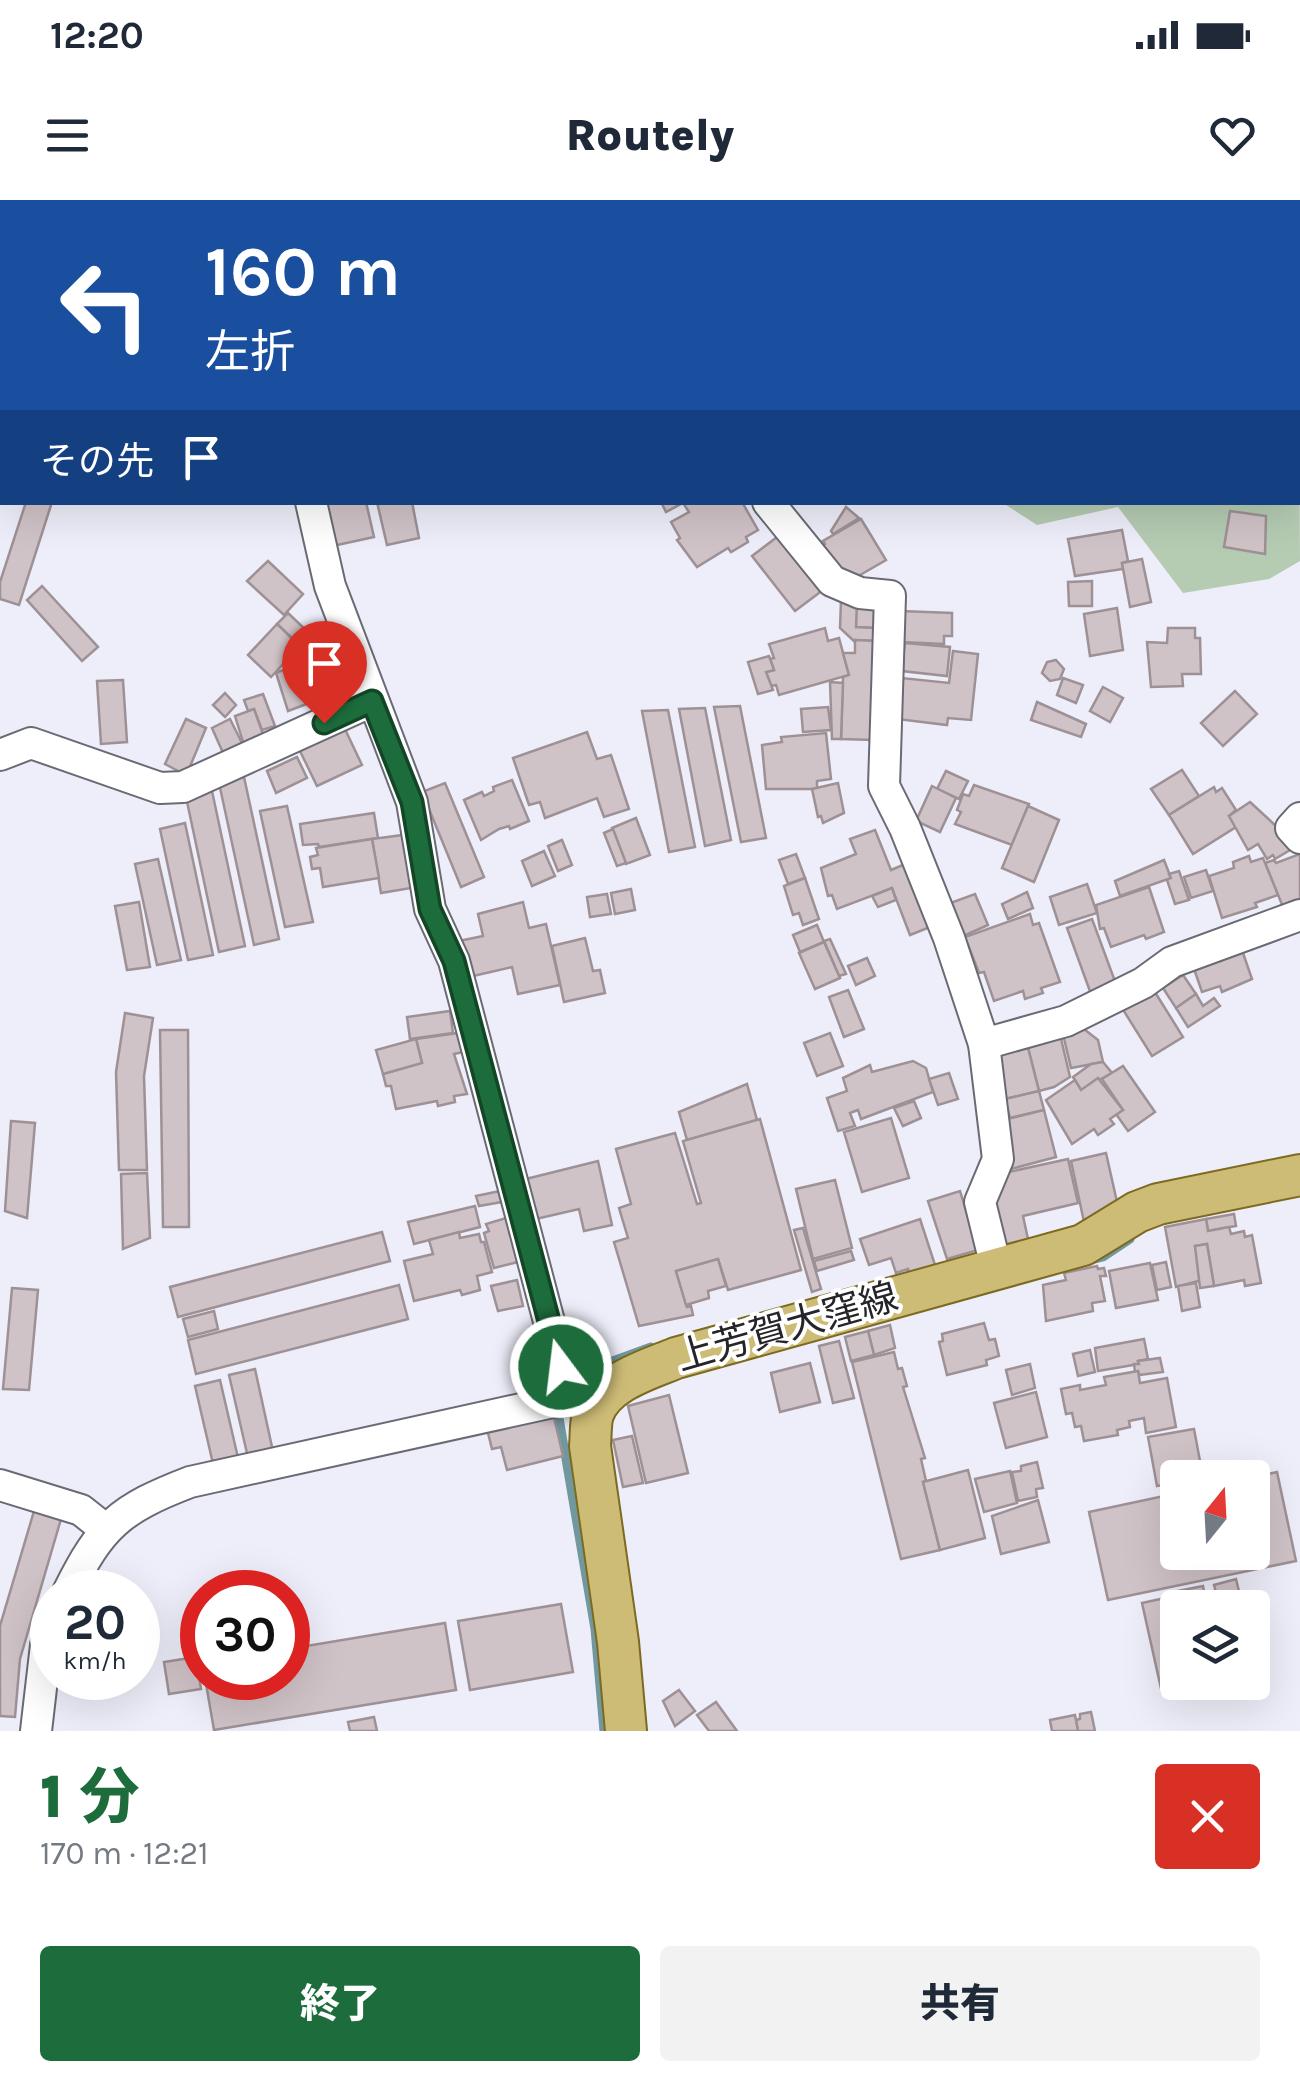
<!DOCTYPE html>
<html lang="ja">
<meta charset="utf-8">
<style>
body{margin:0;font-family:Karla,"Noto Sans JP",sans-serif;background:#f2f2f3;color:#1f2937;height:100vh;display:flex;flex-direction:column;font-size:38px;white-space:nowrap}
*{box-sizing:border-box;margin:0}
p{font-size:32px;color:#747a83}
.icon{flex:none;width:55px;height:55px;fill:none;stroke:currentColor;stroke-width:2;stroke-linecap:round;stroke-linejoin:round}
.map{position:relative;height:1531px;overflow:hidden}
.drawer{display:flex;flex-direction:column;background:#fff;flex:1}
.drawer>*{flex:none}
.hud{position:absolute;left:0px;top:0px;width:1300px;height:305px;box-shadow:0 10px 40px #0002;background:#1a4fa0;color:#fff;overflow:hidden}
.needle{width:65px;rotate:18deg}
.controls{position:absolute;left:1160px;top:1260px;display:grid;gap:20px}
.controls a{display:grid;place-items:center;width:110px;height:110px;border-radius:10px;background:#fff;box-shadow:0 10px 40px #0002;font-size:50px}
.speed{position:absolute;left:30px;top:1370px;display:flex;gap:20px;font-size:50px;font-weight:700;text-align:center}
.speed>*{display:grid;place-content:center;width:130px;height:130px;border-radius:50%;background:#fff;box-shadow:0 10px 40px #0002;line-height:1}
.speed small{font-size:25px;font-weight:400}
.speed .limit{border:15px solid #d22;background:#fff;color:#111}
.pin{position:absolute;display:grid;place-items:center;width:85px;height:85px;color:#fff;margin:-102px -42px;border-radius:50% 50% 50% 0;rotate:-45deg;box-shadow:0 0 10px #0007}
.pin .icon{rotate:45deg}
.me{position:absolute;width:110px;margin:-55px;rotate:345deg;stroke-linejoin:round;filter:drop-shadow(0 0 8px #0008)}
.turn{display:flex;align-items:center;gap:35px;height:210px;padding:0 40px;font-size:45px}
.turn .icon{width:130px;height:130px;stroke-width:2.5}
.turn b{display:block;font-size:70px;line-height:85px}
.then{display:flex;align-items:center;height:95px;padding:0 40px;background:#0003;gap:20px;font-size:38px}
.round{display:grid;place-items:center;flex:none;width:105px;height:105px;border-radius:10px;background:#f2f2f3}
.overview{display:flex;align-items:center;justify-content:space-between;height:170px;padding:0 40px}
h1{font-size:60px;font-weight:800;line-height:75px;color:#1d6c3c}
.cta{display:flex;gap:20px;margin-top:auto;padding:20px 40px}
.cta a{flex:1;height:115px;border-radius:10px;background:#1d6c3c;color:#fff;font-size:40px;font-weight:800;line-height:115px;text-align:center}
.cta a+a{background:#f2f2f3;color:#1f2937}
.status{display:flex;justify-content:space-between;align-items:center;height:70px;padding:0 50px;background:#fff;direction:ltr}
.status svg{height:28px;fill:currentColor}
header{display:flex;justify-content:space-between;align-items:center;height:130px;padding:0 40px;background:#fff;font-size:45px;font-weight:800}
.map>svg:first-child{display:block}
.green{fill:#b5cbb2}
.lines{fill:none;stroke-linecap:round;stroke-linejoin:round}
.stream{stroke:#71989f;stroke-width:9}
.building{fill:#d0c3c7;stroke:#9e9195;stroke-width:2.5}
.minor-casing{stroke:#6a6a74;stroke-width:34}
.major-casing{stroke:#7c6a20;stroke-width:44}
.minor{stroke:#fff;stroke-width:30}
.major{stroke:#cdbc76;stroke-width:40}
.route-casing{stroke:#134627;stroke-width:25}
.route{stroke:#1d6c3c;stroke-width:18}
.labels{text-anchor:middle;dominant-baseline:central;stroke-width:8;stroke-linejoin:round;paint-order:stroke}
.street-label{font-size:38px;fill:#252529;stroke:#fff}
</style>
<div class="status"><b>12:20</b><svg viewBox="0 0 49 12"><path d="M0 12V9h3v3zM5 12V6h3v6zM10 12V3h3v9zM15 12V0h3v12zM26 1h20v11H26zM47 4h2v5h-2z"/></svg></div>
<header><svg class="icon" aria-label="menu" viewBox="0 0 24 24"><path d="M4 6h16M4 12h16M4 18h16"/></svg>Routely<svg class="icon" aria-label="heart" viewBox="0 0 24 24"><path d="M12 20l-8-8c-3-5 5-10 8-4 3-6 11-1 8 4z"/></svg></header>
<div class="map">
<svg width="1300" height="1531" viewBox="0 0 1300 1531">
<rect width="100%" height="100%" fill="#edeef9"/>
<polygon class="green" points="1298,43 1300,361 1269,379 1183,393 1118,307 1037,325 1003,303 1298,302"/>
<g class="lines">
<g class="stream">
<polyline points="1091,1060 1103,1057 1130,1039"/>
<polyline points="551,1171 595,1429 604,1531"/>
<polyline points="580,1173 651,1147"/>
</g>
</g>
<g class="building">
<polygon points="26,302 52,302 19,405 0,399 0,382"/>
<polygon points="318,302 366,302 374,337 328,347"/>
<polygon points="377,302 412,302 419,338 387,345"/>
<polygon points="661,302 742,302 758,330 746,337 748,342 731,352 728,348 697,367 677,340 680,338 671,322 689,312 683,303 666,312"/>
<polygon points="846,307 859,318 833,334 831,331"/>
<polygon points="1230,311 1266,316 1265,354 1224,347"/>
<polygon points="861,319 886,360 848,382 820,348 825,344 823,341"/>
<polygon points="1122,330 1128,361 1122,363 1123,369 1075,376 1068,339"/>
<polygon points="781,334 823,390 795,411 752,356"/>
<polygon points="1142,359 1151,402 1130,407 1122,363"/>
<polygon points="268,361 303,394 284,415 247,381"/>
<polygon points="1092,381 1092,406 1069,406 1068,382"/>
<polygon points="42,386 98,447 82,461 27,400"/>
<polygon points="856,399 875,402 875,428 856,427"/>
<polygon points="841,401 857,401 856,427 875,428 877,441 855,440 855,442 840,428"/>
<polygon points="1117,408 1123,450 1090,456 1084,414"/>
<polygon points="901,411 952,413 952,436 944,436 944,444 901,442"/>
<polygon points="288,413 311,435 300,446 277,424"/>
<polygon points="277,424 300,446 271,477 248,455"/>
<polygon points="825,428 828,441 839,438 849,475 779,495 776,485 771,486 766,472 774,470 770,459 774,458 769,444"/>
<polygon points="1168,428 1195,428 1195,438 1200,438 1201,474 1182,474 1183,486 1151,487 1147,442 1167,443"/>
<polygon points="333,433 339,448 320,455 314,440"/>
<polygon points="855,440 877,441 873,540 841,539 843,477 849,475 843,453 855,453"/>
<polygon points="905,443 950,447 947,476 902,471 899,449 904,450"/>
<polygon points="338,449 355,495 335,502 321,455"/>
<polygon points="953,451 978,454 971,520 948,518 947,525 897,519 902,478 949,483"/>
<polygon points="318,455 327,489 310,496 312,502 288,511 276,473"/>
<polygon points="769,456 774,470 766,472 773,490 758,494 748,462"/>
<polygon points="1056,460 1064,469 1060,479 1050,481 1042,473 1047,462"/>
<polygon points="1063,478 1083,485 1076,503 1057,495"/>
<polygon points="123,480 127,542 101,544 97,481"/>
<polygon points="830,482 843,483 841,539 832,539"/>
<polygon points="1103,487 1123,498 1110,522 1090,511"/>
<polygon points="1235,491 1257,514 1223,546 1201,523"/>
<polygon points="225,493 236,505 225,517 213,505"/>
<polygon points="263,494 275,526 262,530 254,509 248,511 244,500"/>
<polygon points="1037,502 1086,524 1081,537 1031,520"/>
<polygon points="740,506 766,638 741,642 714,507"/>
<polygon points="828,507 831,530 803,532 801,509"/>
<polygon points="705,508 731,640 705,646 679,509"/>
<polygon points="254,509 264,537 244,545 235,516"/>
<polygon points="668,510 695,647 669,652 642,511"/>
<polygon points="186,519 206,528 189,569 180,572 165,564"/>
<polygon points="230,519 243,545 224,555 212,528"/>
<polygon points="344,527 362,565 317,586 299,549"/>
<polygon points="587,532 597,559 611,555 629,609 604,617 597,598 545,618 540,602 529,605 513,558"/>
<polygon points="826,533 831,579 817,581 817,589 766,589 762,545 782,542 781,537"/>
<polygon points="297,557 307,578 276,593 267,571"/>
<polygon points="1182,570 1199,596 1169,615 1151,589"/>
<polygon points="946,571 968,581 959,599 937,589"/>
<polygon points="244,577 279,739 254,745 219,583"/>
<polygon points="512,580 529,621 510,629 509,626 499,629 481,640 464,600 482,592 484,596 494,591 493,587"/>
<polygon points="445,583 484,677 461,687 422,592"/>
<polygon points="838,583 844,613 823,623 821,616 818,617 812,589"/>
<polygon points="974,585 1029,604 1012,645 955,624 961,612 957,610 963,594 969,596"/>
<polygon points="932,586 956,598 940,632 916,621"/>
<polygon points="1214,587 1216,592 1222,588 1236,610 1229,616 1236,627 1193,654 1169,615"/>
<polygon points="212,591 245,746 219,752 186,597"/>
<polygon points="1250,602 1276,626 1290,650 1275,659 1273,655 1267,659 1258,644 1248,650 1229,616"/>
<polygon points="287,606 313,722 285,727 260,611"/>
<polygon points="1028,606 1059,620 1034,682 1002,668"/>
<polygon points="374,613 378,638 319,647 318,644 303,645 300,624"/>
<polygon points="636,618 650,655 626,664 612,628"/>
<polygon points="185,623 213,755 188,760 160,629"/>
<polygon points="613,629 626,663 617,666 604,633"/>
<polygon points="875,630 891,670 910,662 935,725 910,735 892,688 837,709 832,695 828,696 821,668 856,654 850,639"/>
<polygon points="403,635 411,688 381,693 372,639"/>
<polygon points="372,639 379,678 323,687 320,668 312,669 310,657 318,655 316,648"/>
<polygon points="562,640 572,665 558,671 548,646"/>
<polygon points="544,651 555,676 532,686 522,661"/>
<polygon points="796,654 805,678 788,684 779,660"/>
<polygon points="1300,654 1300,706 1285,712 1265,663 1274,660 1276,663"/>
<polygon points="1249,656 1251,662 1263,658 1278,695 1255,703 1257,707 1222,718 1209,676 1234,668 1233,662"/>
<polygon points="158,659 181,760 157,765 135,664"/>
<polygon points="1164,660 1171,678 1120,696 1115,681"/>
<polygon points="1206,670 1213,691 1191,698 1184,677"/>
<polygon points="1179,671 1189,700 1175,704 1167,680 1171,678 1169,674"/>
<polygon points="805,678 819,719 803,725 799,713 793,715 784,686"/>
<polygon points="1087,684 1097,713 1059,725 1050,697"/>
<polygon points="1149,687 1164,732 1146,739 1144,735 1111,747 1104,728 1100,729 1096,705"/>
<polygon points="892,688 896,700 878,707 872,696"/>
<polygon points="631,689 635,710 615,714 611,693"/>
<polygon points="1027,692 1033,708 1008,719 1002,704"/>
<polygon points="607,694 611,714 590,717 587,697"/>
<polygon points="975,694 988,725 961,737 945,705"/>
<polygon points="139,702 150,767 127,770 115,706"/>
<polygon points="523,702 529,728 546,724 560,785 518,794 512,767 469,777 459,741 483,736 478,714"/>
<polygon points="1030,714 1033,725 1039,723 1060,782 1041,788 1043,793 1025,799 1023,791 994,801 984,772 979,773 965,737"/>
<polygon points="1092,719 1116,784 1091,794 1067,728"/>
<polygon points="817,725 824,742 800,752 793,735"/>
<polygon points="585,738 593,771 600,770 605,793 564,802 552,746"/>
<polygon points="830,739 846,774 839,776 824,741"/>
<polygon points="824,742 840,778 815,789 799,753"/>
<polygon points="1242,750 1252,779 1222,792 1220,786 1202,792 1193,766"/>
<polygon points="867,758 875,776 856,785 848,766"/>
<polygon points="1183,775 1196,794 1176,808 1163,788"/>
<polygon points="1153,789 1183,837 1152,856 1122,808"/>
<polygon points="848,790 864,829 844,837 829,797"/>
<polygon points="1196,794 1203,806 1214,798 1220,806 1188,827 1176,808"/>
<polygon points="450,811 453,833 410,839 407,817"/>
<polygon points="125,813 153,818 144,876 147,970 119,970 116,872"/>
<polygon points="1080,826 1098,840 1103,862 1071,868 1062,830"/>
<polygon points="160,830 188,830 189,1027 163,1027"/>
<polygon points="1059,830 1070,877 1054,887 1039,891 1026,840"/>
<polygon points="458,833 463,852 454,854 467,894 454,896 455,902 438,906 437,901 396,909 391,886 386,886 383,874 422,863 416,839"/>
<polygon points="830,833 843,866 817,876 804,843"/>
<polygon points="416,839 422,863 383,874 376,850"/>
<polygon points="1026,840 1039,891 1005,899 992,849"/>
<polygon points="913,861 926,868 933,892 861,919 858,910 850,913 855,926 838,931 827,898 847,891 843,878 870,865 872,872"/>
<polygon points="1103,862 1112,873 1081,890 1073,877 1091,864"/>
<polygon points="1123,866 1155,912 1128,931 1116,914 1123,910 1102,879"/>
<polygon points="949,873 958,899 938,905 929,879"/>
<polygon points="1098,878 1123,910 1110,919 1114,924 1098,935 1094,929 1072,944 1046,900 1075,880 1081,890"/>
<polygon points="747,884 757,920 687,940 679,912"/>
<polygon points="1039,891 1044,910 1010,918 1005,899"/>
<polygon points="914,901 921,918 903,926 894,908"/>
<polygon points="1044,910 1056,957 1011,969 999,921"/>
<polygon points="891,918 909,978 862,992 844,932"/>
<polygon points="760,919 801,1070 728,1090 718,1059 676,1071 687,1107 691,1106 693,1115 639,1126 614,1042 628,1038 619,1008 631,1004 616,949 675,933 697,1004 701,1003 683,941"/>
<polygon points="11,921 35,923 27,1018 5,1011"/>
<polygon points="1106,953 1117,1002 1084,1022 1071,961"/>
<polygon points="1068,959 1078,1003 1023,1016 1028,1039 1002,1045 990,1004 1004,973"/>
<polygon points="598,961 612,1025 584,1031 579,1009 536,1019 526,979"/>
<polygon points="147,973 150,1038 123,1049 121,974"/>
<polygon points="835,980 852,1048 813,1059 796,989"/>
<polygon points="500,991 502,1002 479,1006 476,996"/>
<polygon points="960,991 978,1050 947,1059 928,1001"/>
<polygon points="475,1006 480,1027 414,1044 408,1022"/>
<polygon points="1234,1014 1236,1026 1208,1031 1206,1019"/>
<polygon points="506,1018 518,1062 494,1068 484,1033 489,1031 486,1024"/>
<polygon points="920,1019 935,1065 909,1074 908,1069 896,1073 891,1058 869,1065 860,1039"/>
<polygon points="1206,1019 1208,1031 1229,1027 1231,1034 1244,1031 1245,1037 1252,1035 1261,1083 1245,1086 1244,1080 1214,1086 1207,1044 1195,1046 1202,1080 1176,1087 1165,1027"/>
<polygon points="803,1028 821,1089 812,1092 794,1030"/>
<polygon points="382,1032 390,1061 178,1117 170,1087"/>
<polygon points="459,1032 460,1038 479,1034 481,1042 484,1042 492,1072 477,1076 480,1090 462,1095 460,1090 414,1101 404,1061 433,1054 429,1040"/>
<polygon points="1207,1044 1214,1086 1200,1088 1195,1046"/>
<polygon points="851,1051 854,1060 817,1071 814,1061"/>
<polygon points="718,1059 726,1086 708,1091 709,1098 686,1105 676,1071"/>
<polygon points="1166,1062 1171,1087 1157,1090 1152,1065"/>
<polygon points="1150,1063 1158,1100 1116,1108 1109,1071"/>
<polygon points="1097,1066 1098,1069 1104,1068 1106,1076 1100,1076 1105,1101 1092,1103 1093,1111 1046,1121 1043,1085 1066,1080 1064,1073"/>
<polygon points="517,1080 523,1106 498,1111 491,1086"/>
<polygon points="1196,1083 1200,1107 1182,1111 1178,1086"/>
<polygon points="399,1085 408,1119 196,1174 188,1140"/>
<polygon points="12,1088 38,1090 29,1190 3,1189"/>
<polygon points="214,1111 218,1129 188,1137 183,1119"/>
<polygon points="984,1123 989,1140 995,1139 999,1156 986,1160 987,1165 947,1175 939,1142 943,1141 942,1134"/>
<polygon points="890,1125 895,1148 874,1155 868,1131"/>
<polygon points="868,1131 874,1155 851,1161 845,1137"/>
<polygon points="1144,1139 1148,1159 1138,1161 1139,1164 1098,1171 1095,1148"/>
<polygon points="839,1141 854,1198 833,1203 819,1146"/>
<polygon points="1090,1150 1095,1172 1078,1176 1073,1154"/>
<polygon points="894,1152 898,1169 902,1168 907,1186 903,1187 925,1258 921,1259 926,1281 923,1282 940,1350 901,1359 852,1162"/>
<polygon points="1160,1158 1163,1172 1139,1175 1138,1171 1135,1172 1134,1164 1139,1164 1138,1161"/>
<polygon points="810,1163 820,1202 780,1212 771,1173"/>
<polygon points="1030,1164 1035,1188 1012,1195 1006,1170"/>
<polygon points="255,1169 274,1256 249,1262 229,1175"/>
<polygon points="1138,1171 1140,1183 1167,1178 1176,1227 1146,1233 1144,1218 1129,1221 1130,1227 1117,1230 1118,1235 1084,1241 1081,1226 1075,1227 1072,1213 1066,1214 1061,1189 1080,1185 1080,1190 1106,1185 1104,1177"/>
<polygon points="220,1180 239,1262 214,1268 195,1186"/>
<polygon points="1036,1192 1047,1237 1006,1248 994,1203"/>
<polygon points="669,1195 688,1273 646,1283 628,1206"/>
<polygon points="553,1213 563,1256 507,1270 501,1247 492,1249 486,1225"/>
<polygon points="1194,1229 1203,1277 1178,1278 1178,1282 1157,1286 1148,1237"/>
<polygon points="632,1236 643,1283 623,1287 613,1240"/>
<polygon points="1037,1262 1043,1288 1036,1289 1037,1297 1018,1301 1012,1272 1021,1271 1021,1266"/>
<polygon points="968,1270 985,1338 940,1350 923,1282"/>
<polygon points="1010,1271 1017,1303 984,1312 975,1279"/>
<polygon points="1277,1272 1296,1361 1108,1400 1089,1312 1178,1293 1178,1352 1252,1352 1251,1278"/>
<polygon points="1038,1300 1049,1342 1001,1354 992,1316"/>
<polygon points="34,1311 61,1319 20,1459 15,1517 0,1516 0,1426"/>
<polygon points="1236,1379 1243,1408 1220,1408 1214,1385"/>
<polygon points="1203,1386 1207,1408 1182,1408 1178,1391"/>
<polygon points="1165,1398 1178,1452 1178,1482 1184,1482 1185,1488 1162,1493 1142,1403"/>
<polygon points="561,1404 573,1472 470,1490 458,1421"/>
<polygon points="445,1423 456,1490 214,1530 205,1478 288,1478 288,1449"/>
<polygon points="196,1457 201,1489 169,1494 164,1462"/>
<polygon points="679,1490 695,1511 675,1526 663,1501"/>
<polygon points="716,1502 737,1531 709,1531 697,1515"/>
<polygon points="1091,1512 1095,1531 1078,1531 1076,1520 1080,1519 1080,1514"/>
<polygon points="1075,1515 1078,1531 1052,1531 1050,1520"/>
<polygon points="374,1517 377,1531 350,1531 348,1522"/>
</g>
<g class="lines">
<defs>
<g id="minor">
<polyline points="302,0 302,2"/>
<polyline points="422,0 427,2"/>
<polyline points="1074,0 1079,0"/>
<polyline points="311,302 330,386 412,602 430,709 454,761 561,1167 576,1188 601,1198"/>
<polyline points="768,302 832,381 860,393 890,396 884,586 905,628 949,738 984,844 998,959 980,1002 996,1067"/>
<polyline points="0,555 31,543 160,588 183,587 372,501"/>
<polyline points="1300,618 1291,628 1300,638"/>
<polyline points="984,844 1066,821 1143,783 1172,762 1300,715"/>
<polyline points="0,1285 81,1310 105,1329"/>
<path d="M68,1392C101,1325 120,1309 190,1282L553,1202L601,1198"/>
<polyline points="36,1531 46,1445 52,1430"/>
</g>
<path id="major" d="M626,1531L618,1442L590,1246C591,1236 590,1224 593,1214C604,1182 647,1170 676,1158L1083,1045L1137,1012L1158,1004L1300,975"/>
</defs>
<use href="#minor" class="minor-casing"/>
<use href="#major" class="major-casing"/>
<use href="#minor" class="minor"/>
<use href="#major" class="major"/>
</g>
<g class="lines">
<defs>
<polyline id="route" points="324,523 372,501 412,602 430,709 454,761 561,1167"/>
</defs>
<use href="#route" class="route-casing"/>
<use href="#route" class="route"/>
</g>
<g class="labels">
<g class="street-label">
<text transform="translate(787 1127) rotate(-16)">上芳賀大窪線</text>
</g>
</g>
</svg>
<div class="controls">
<a><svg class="needle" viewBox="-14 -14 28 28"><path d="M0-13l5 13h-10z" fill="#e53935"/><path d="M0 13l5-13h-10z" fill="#747a83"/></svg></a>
<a><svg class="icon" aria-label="layers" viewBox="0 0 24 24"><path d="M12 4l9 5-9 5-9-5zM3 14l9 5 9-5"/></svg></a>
</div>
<div class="speed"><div>20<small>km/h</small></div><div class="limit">30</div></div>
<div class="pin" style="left:324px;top:523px;background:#d93025"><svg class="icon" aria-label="arrive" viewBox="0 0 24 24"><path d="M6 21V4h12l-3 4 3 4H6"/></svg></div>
<svg class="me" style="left:561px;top:1167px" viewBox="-20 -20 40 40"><circle r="17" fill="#1d6c3c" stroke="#fff" stroke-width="3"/><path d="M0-11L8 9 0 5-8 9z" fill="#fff"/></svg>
<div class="hud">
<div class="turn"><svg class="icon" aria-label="left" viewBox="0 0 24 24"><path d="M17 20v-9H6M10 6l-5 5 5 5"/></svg><div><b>160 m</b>左折</div></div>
<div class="then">その先<svg class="icon" aria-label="arrive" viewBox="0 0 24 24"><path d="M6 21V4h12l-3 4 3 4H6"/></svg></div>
</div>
</div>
<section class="drawer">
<div class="overview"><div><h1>1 分</h1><p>170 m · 12:21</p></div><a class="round" style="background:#d93025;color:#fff"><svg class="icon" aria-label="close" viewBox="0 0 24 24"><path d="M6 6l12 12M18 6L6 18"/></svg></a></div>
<div class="cta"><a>終了</a><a>共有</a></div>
</section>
